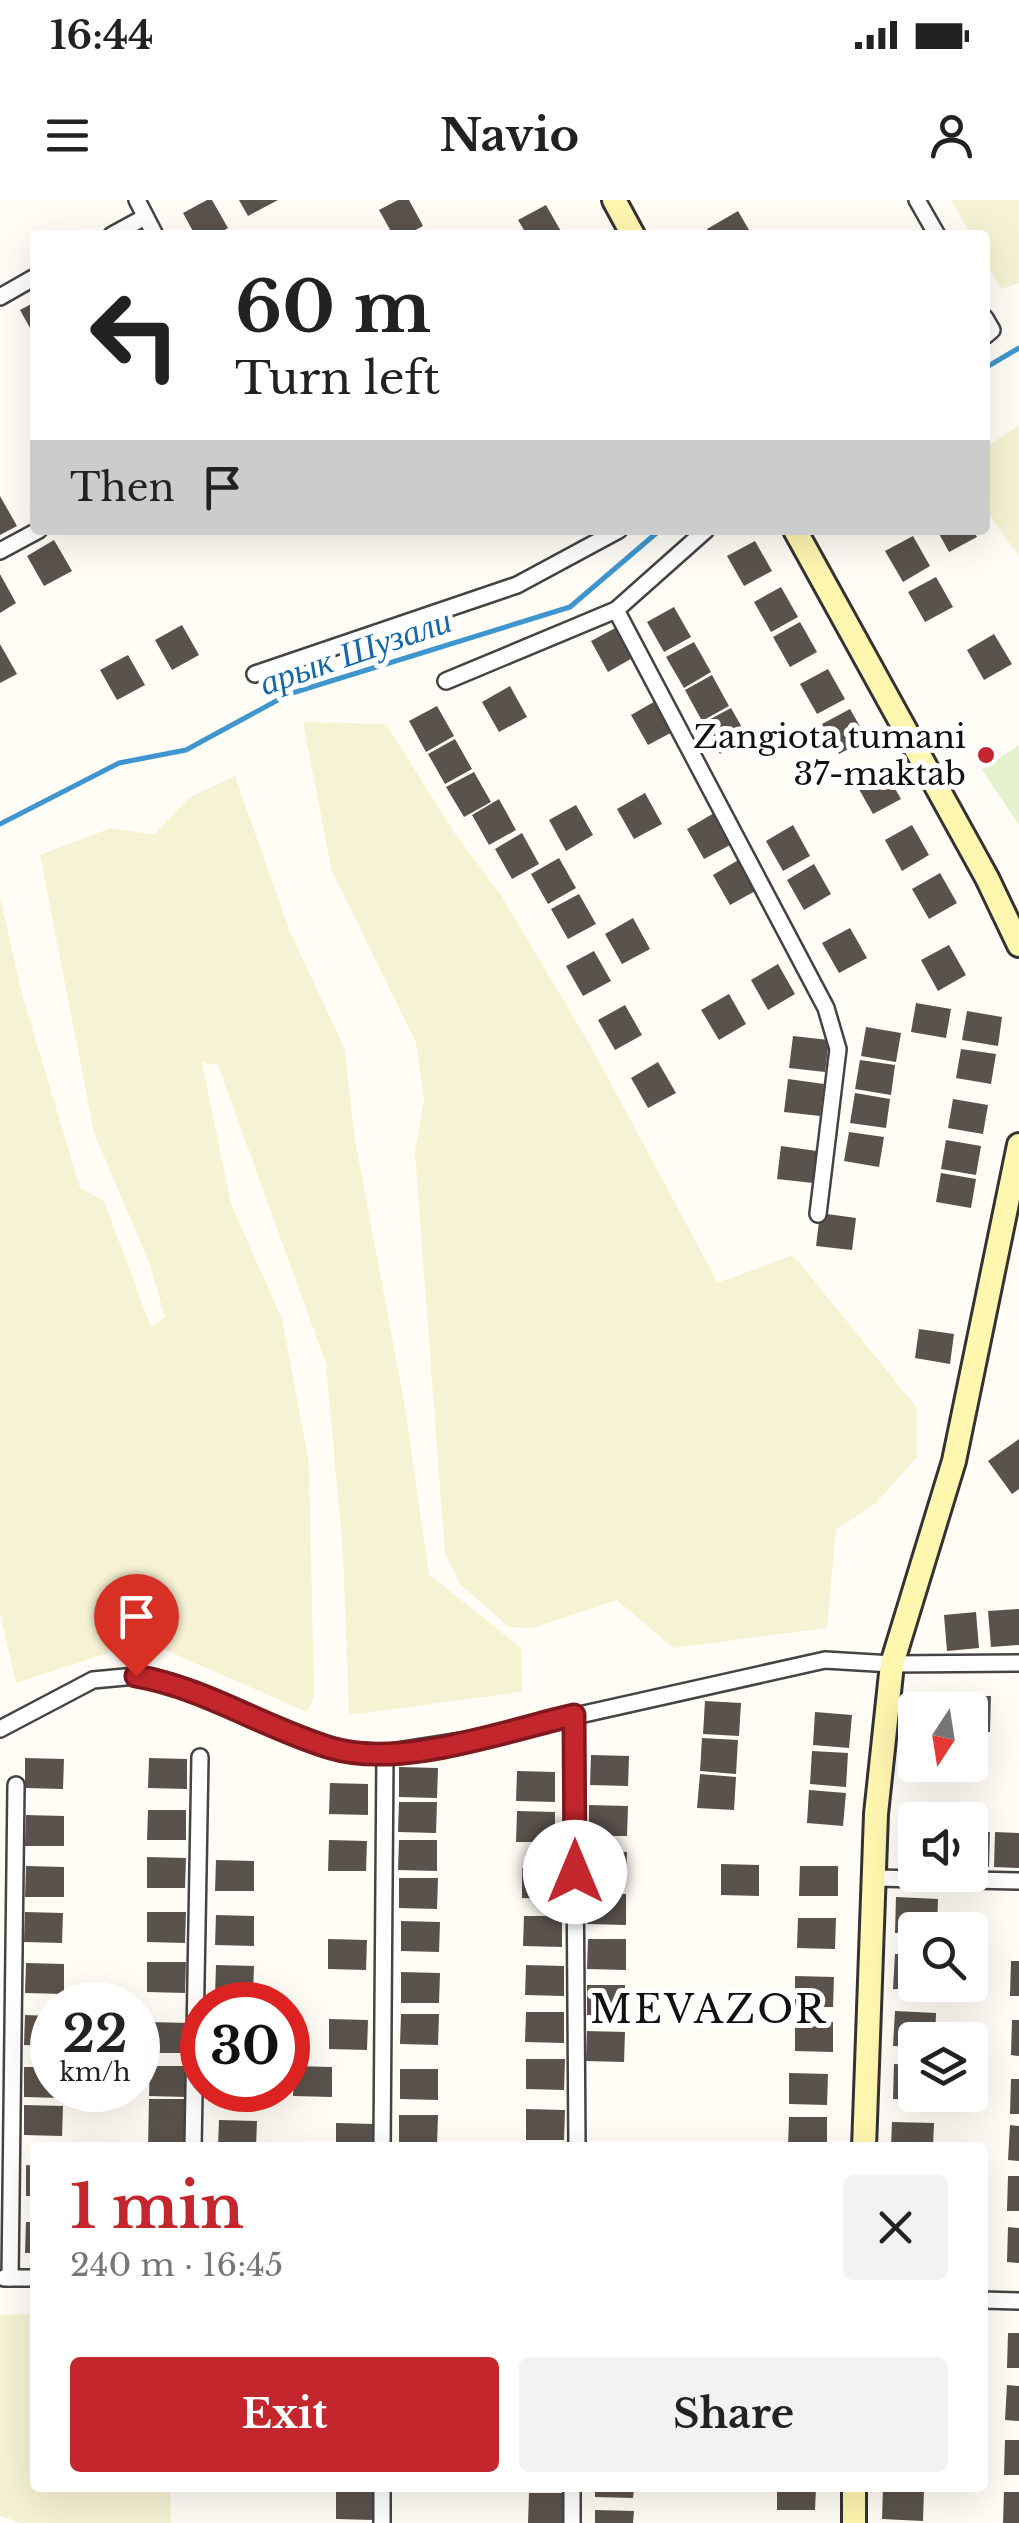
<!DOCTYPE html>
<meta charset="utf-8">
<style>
body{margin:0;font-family:"Libre Baskerville",serif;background:#f2f2f2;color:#222;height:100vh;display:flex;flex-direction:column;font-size:38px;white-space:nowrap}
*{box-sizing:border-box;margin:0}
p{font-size:32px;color:#767676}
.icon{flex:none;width:55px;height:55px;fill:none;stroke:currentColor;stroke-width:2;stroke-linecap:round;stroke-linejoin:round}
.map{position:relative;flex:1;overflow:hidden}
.panel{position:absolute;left:30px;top:1942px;width:958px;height:350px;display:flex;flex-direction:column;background:#fff;border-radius:10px;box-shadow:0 10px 40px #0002}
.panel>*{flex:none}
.guide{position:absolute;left:30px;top:30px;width:960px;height:305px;border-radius:10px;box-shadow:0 10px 40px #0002;background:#fff;color:#222;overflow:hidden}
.needle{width:65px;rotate:192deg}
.buttons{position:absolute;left:898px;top:1492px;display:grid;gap:20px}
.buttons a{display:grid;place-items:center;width:90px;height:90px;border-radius:10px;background:#fff;box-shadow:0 10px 40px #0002;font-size:50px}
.speed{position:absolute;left:30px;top:1782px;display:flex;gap:20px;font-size:50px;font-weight:700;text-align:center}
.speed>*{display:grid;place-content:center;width:130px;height:130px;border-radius:50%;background:#fff;box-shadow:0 10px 40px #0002;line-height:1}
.speed small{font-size:25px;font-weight:400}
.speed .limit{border:15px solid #d22;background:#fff;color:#111}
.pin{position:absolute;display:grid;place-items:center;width:85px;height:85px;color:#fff;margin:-102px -42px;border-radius:50% 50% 50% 0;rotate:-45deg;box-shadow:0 0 10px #0007}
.pin .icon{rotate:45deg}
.me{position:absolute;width:110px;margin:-55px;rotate:0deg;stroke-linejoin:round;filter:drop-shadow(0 0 8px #0008)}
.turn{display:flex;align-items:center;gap:35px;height:210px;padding:0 40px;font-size:45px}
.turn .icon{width:130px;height:130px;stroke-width:2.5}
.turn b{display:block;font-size:70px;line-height:85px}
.then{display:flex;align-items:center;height:95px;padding:0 40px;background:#0003;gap:20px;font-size:38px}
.round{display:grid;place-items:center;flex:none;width:105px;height:105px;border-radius:10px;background:#f2f2f2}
.overview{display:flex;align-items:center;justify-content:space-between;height:170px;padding:0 40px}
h1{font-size:60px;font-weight:700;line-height:75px;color:#c4262e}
.cta{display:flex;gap:20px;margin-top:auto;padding:20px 40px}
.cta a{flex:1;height:115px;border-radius:10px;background:#c4262e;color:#fff;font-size:40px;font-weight:700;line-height:115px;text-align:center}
.cta a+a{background:#f2f2f2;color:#222}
.status{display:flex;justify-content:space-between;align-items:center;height:70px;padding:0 50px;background:#fff;direction:ltr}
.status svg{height:28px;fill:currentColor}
header{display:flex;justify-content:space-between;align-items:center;height:130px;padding:0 40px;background:#fff;font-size:45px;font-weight:700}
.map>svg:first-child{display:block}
.farmland{fill:#f6f3d4}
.pitch{fill:#e6f2cf}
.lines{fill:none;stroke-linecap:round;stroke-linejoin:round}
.stream{stroke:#3f96cf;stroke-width:5}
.building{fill:#5a524d}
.minor-casing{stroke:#444;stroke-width:20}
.secondary-casing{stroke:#333;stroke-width:28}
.minor{stroke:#fff;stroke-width:15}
.secondary{stroke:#fff6b0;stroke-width:22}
.route-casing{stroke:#7f191e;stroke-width:25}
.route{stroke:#c4262e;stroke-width:18}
.poi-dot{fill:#c4262e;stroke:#fff;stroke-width:4}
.labels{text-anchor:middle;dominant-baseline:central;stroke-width:10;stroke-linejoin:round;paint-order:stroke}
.poi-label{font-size:32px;fill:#111;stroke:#fff;text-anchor:end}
.water-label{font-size:35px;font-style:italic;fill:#1768a6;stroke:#fff}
.quarter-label{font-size:38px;letter-spacing:2.5px;fill:#111;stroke:#fff}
</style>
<div class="status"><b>16:44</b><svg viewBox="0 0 49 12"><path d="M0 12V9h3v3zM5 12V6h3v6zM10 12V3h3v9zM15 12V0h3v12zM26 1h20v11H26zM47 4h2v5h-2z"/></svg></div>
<header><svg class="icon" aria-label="menu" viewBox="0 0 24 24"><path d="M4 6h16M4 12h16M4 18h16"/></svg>Navio<svg class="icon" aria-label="person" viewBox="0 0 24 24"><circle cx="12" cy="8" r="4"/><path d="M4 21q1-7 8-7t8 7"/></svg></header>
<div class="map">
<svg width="1019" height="2323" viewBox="0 0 1019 2323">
<rect width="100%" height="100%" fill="#fffdf5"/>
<g class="farmland">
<polygon points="951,0 1019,0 1019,83 1001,89 985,60 985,35 971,35"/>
<polygon points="1019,225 1019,357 985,309 985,248"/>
<polygon points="303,522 386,524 454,632 501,695 593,850 718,1083 793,1055 917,1208 917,1257 876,1303 836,1330 827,1428 673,1448 617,1400 532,1428 509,1427 461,1385 445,1355 415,952 424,900 416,842 332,672"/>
<polygon points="235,576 290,732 344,847 355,939 404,1201 429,1374 521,1448 522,1492 349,1515 343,1353 326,1164 218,865 202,862 231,1004 282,1119 309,1262 314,1497 307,1512 145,1441 16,1483 0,1414 0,697 22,794 80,988 104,1001 151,1127 165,1117 149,1062 94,933 40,655 111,628 154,635 190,597"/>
<polygon points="35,2114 35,2288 170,2288 171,2323 21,2323 0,2316 0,2115"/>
</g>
<polygon class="pitch" points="1019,545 1019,625 982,570"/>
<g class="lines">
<g class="stream">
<polyline points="985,168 1019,148"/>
<polyline points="0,624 119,563 186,550 289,494 570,407 660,330"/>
</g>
</g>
<g class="building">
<polygon points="207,0 212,0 228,28 216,35 195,35 183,13"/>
<polygon points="239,0 278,0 248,16"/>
<polygon points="398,0 409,0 423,26 406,35 393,35 379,10"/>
<polygon points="546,5 563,35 527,35 518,20"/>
<polygon points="738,11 752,35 710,35 707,29"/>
<polygon points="35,102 35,137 20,110"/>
<polygon points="0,296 17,326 0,335"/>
<polygon points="937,330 973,330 977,337 949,352"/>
<polygon points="913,336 930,366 903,382 885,351"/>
<polygon points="54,340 72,371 44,386 27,356"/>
<polygon points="755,341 772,371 744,386 727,356"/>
<polygon points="0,374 16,403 0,413"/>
<polygon points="936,377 953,407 925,422 908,392"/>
<polygon points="781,387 798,417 771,432 754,402"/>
<polygon points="674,407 691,437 664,452 647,422"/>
<polygon points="800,422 817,452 790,467 773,437"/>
<polygon points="182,425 199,455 172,470 155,440"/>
<polygon points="619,426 636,456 608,472 591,441"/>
<polygon points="994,434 1012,464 984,480 967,450"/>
<polygon points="694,442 711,472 684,488 666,457"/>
<polygon points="0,444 17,474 0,483"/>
<polygon points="128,455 145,485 117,500 100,470"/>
<polygon points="828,469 845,499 817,514 800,484"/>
<polygon points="712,475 729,506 702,521 685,490"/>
<polygon points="510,486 527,517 499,532 482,502"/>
<polygon points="659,499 676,530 648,545 631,515"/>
<polygon points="437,506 454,536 426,552 409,521"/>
<polygon points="731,508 748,538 720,554 703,523"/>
<polygon points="850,509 867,539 839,554 822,524"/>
<polygon points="455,539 472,569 445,584 428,554"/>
<polygon points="883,568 901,599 873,614 856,584"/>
<polygon points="474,572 491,602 464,617 446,587"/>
<polygon points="645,593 662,624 634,639 617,609"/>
<polygon points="499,599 516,630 489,645 472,615"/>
<polygon points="576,605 593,635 566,651 549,620"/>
<polygon points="714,613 732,644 704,659 687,629"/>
<polygon points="793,625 810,656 783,671 766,641"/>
<polygon points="912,625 929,655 902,671 885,640"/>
<polygon points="522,633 539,664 512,679 495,649"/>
<polygon points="559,658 576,688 548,704 531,674"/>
<polygon points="740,659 757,690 730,705 713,675"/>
<polygon points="814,664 831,694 804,710 787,680"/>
<polygon points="940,673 957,703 929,719 912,689"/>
<polygon points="579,694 596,724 568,739 551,709"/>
<polygon points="633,718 650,749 622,764 605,734"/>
<polygon points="850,728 867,758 839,773 822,743"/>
<polygon points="949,745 966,775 938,791 921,760"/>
<polygon points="594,751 611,781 583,796 566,766"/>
<polygon points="778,764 795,794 768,810 751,780"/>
<polygon points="729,794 746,824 719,840 701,810"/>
<polygon points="916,803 951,809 946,838 911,832"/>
<polygon points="625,805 642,835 615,850 598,820"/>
<polygon points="967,811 1002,817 998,846 962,840"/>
<polygon points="866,827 901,833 896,862 861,856"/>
<polygon points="793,836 829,840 825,872 789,868"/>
<polygon points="961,849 996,854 991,884 956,878"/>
<polygon points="860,860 895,865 891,895 855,889"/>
<polygon points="658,862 676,893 648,908 631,878"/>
<polygon points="788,879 824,884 820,916 784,912"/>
<polygon points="855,893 890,899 886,928 850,923"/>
<polygon points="953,899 988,905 983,934 948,928"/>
<polygon points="849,932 884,937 879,967 844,961"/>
<polygon points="946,940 981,946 976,975 941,969"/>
<polygon points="781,946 817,951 813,983 777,979"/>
<polygon points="941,973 976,979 971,1008 936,1002"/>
<polygon points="820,1013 856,1018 852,1050 816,1046"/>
<polygon points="919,1129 954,1134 950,1164 915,1158"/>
<polygon points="1019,1239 1019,1289 1012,1294 988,1261"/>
<polygon points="1019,1409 1019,1445 991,1447 988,1411"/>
<polygon points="976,1412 979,1448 947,1451 944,1415"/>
<polygon points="954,1496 991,1496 990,1532 970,1532 970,1510 954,1510"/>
<polygon points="705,1501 741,1503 739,1536 703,1534"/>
<polygon points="815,1512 852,1515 849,1548 813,1545"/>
<polygon points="702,1538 738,1540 736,1574 700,1571"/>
<polygon points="812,1551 848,1553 846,1587 810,1584"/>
<polygon points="591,1555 629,1556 628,1586 590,1585"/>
<polygon points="25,1558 64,1559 63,1589 25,1588"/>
<polygon points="149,1558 187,1559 187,1589 148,1588"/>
<polygon points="925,1565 962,1565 962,1576 925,1575"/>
<polygon points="399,1567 438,1568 437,1598 399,1597"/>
<polygon points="517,1571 555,1572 555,1602 516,1601"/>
<polygon points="700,1574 736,1577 734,1610 697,1608"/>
<polygon points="330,1583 368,1584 368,1615 329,1614"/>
<polygon points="809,1590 846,1593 843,1626 807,1623"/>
<polygon points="399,1602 437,1602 436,1633 398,1632"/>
<polygon points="589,1605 628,1606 627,1636 589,1636"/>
<polygon points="148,1610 186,1610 186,1640 147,1640"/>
<polygon points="517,1611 555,1612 555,1642 516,1642"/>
<polygon points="26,1615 64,1616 64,1646 25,1646"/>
<polygon points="903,1628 915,1629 915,1664 902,1663"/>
<polygon points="970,1631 990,1632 989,1667 970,1666"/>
<polygon points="995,1632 1019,1633 1019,1668 994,1667"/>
<polygon points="329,1640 367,1641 366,1671 328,1671"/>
<polygon points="399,1640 437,1640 437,1671 398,1670"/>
<polygon points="588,1651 627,1652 626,1682 588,1681"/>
<polygon points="147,1657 186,1658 185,1688 147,1688"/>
<polygon points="216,1660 254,1661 254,1691 215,1691"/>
<polygon points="721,1664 759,1665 759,1696 721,1695"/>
<polygon points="26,1666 64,1667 64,1697 25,1697"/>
<polygon points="800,1666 838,1666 838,1696 799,1696"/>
<polygon points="522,1668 561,1668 560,1699 522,1698"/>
<polygon points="399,1678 438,1678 437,1709 399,1708"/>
<polygon points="588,1694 626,1694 626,1725 587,1724"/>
<polygon points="896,1697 938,1699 937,1730 895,1733"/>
<polygon points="25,1712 63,1713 62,1743 24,1742"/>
<polygon points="147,1712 186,1712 185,1743 147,1742"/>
<polygon points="216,1715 254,1716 254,1746 215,1745"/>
<polygon points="524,1716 562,1716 562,1747 523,1746"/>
<polygon points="798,1718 836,1718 835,1749 797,1748"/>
<polygon points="401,1721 440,1722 439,1752 401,1751"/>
<polygon points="328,1739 367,1740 366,1770 328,1769"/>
<polygon points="588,1739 626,1739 626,1770 587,1769"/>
<polygon points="895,1754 915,1754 915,1785 935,1785 935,1790 893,1789"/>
<polygon points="1011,1761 1019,1761 1019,1796 1010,1796"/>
<polygon points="147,1762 186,1762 185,1793 147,1792"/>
<polygon points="26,1763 64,1764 64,1794 25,1793"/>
<polygon points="216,1765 254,1766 253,1796 215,1796"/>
<polygon points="526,1765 564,1766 564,1796 525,1795"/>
<polygon points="401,1772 440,1773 439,1803 401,1803"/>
<polygon points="795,1776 834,1777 833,1807 795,1807"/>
<polygon points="587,1785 625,1785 625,1816 587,1815"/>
<polygon points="895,1811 936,1813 935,1840 915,1840 915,1847 893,1846"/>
<polygon points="526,1812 564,1812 564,1843 525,1842"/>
<polygon points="401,1814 439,1814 438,1845 400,1844"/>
<polygon points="25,1815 52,1816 52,1846 24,1845"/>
<polygon points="329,1819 368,1820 367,1850 329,1849"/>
<polygon points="1012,1820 1019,1820 1019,1856 1011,1855"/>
<polygon points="795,1821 833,1822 833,1852 795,1851"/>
<polygon points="150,1822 188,1823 188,1853 150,1853"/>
<polygon points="587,1831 625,1832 624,1862 586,1861"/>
<polygon points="526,1859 565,1859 564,1890 526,1889"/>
<polygon points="894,1864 915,1865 915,1895 934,1895 934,1900 893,1899"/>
<polygon points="150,1866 188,1866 187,1897 149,1896"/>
<polygon points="294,1866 332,1867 332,1897 293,1896"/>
<polygon points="24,1867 52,1867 52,1890 62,1890 62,1898 24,1897"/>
<polygon points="400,1869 438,1869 438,1900 400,1899"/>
<polygon points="789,1873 828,1874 827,1905 789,1904"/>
<polygon points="1011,1879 1019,1879 1019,1914 1010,1914"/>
<polygon points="149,1899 188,1899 187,1948 148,1948"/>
<polygon points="24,1905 63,1906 62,1936 24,1935"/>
<polygon points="526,1909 565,1910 564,1940 526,1940"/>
<polygon points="399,1915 438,1915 437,1946 399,1945"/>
<polygon points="789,1917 827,1917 827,1948 788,1947"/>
<polygon points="219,1920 257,1921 256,1948 218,1948"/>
<polygon points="892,1922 934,1923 933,1948 891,1948"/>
<polygon points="336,1923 374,1924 374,1948 336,1948"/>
<polygon points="1010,1925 1019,1926 1019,1961 1008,1960"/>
<polygon points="26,1965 35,1966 35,1996 26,1996"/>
<polygon points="1008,1976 1019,1976 1019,2011 1007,2011"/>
<polygon points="26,2022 35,2022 35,2053 25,2053"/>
<polygon points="1008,2027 1019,2028 1019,2063 1007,2062"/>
<polygon points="1008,2133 1019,2133 1019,2168 1007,2168"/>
<polygon points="1007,2185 1019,2186 1019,2221 1005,2220"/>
<polygon points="1005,2240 1019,2240 1019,2275 1004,2275"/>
<polygon points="595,2288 634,2288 633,2298 595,2297"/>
<polygon points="777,2288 816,2288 815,2310 777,2310"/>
<polygon points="883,2288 924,2288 923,2321 882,2319"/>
<polygon points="336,2289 375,2289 374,2320 336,2319"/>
<polygon points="1004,2292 1019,2292 1019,2323 1003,2323"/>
<polygon points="529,2293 567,2293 567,2323 528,2323"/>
<polygon points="595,2310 634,2311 633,2323 595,2323"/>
</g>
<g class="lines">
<defs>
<g id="minor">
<polyline points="137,0 155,35"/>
<polyline points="917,0 937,35"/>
<polyline points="112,35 145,17"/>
<polyline points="0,97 35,77"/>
<polyline points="985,118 992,130 985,136"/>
<polyline points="0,351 39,330"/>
<polyline points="616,410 826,808 838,849 818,1014"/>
<polyline points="255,474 517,385 619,330"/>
<polyline points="446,481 616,410 706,330"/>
<polyline points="574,1515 577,1948"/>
<polyline points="0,1529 93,1480 136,1476 171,1482 334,1549 385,1553 468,1540 825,1460 892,1464 1019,1463"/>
<polyline points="874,1678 1019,1681"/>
<polyline points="193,1948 200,1557"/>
<polyline points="382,1948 385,1553"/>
<polyline points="4,2078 35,2078"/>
<polyline points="10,2078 16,1585"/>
<polyline points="982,2100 1019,2101"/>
<polyline points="382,2288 382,2323"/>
<polyline points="572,2323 572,2288"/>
</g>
<g id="secondary">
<polyline points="614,0 633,35"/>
<polyline points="795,330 987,678 1019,745"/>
<polyline points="864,1948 876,1614 892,1464 954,1261 1019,945"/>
<polyline points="854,2323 854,2288"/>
</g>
</defs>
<use href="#minor" class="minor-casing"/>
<use href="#secondary" class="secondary-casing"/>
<use href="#minor" class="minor"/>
<use href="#secondary" class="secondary"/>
</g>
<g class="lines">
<defs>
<path id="route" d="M136,1476C205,1488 264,1528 331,1548C400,1569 505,1531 574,1515L575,1672"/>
</defs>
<use href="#route" class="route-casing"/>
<use href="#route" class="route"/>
</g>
<circle class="poi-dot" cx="986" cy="555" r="10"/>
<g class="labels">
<g class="poi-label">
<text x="966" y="537">Zangiota tumani<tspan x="966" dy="37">37-maktab</tspan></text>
</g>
<g class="water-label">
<text transform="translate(355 451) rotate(-19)">арык Шузали</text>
</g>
<g class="quarter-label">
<text x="709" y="1809">MEVAZOR</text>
</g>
</g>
</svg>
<div class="buttons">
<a><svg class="needle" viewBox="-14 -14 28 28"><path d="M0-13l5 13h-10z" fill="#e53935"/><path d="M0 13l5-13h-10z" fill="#767676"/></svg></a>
<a><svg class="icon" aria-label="sound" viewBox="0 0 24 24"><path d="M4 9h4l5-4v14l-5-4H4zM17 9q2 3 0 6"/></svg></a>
<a><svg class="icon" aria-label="search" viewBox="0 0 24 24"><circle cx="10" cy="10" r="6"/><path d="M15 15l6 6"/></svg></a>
<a><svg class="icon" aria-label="layers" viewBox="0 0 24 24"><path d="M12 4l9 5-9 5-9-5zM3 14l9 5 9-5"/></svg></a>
</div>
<div class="speed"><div>22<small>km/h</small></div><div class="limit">30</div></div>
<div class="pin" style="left:136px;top:1476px;background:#d93025"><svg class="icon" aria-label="arrive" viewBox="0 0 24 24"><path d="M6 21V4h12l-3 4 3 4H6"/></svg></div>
<svg class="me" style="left:575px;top:1672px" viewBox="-20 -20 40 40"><circle r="19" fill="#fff"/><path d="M0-13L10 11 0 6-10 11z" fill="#c4262e"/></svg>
<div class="guide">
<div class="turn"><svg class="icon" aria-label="left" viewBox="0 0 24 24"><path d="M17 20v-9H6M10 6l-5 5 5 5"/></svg><div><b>60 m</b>Turn left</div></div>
<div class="then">Then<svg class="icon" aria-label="arrive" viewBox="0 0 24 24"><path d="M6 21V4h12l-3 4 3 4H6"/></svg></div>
</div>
<section class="panel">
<div class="overview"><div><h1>1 min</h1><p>240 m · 16:45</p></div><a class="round"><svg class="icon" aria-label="close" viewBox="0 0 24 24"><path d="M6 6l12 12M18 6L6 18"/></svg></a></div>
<div class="cta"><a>Exit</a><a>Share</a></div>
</section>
</div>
